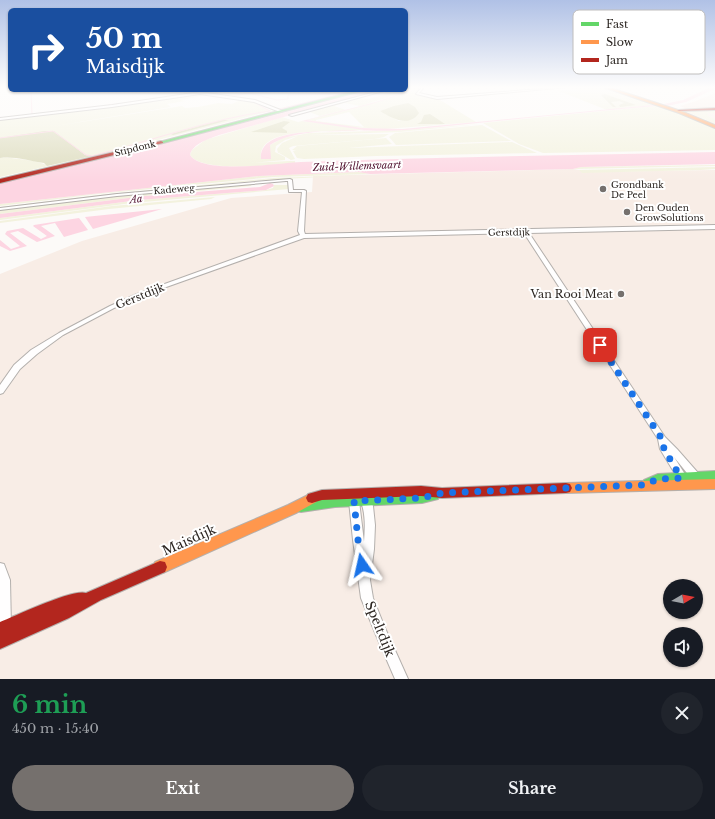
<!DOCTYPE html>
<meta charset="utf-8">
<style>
body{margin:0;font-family:"Libre Baskerville",serif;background:#20242c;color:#f1f3f6;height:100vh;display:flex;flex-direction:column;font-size:15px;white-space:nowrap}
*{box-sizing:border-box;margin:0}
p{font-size:13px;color:#9ea1a6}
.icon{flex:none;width:22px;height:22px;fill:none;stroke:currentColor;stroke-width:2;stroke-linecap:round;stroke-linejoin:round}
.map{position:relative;height:679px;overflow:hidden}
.panel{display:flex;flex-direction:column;background:#171b24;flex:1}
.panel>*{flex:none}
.top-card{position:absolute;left:8px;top:8px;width:400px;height:84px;border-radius:6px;box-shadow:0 1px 3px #0004;background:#1a4fa0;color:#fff;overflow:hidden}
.needle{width:26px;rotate:80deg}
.controls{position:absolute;left:663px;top:579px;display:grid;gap:8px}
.controls a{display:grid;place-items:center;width:40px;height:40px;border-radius:50%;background:#171b24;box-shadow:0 1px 3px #0004;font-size:20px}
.pin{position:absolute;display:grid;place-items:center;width:34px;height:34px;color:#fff;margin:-17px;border-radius:8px;box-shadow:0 2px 6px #0006}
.me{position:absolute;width:44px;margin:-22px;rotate:349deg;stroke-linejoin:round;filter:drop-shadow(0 0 3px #0008)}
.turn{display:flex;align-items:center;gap:14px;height:84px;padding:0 12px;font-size:18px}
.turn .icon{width:52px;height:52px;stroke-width:2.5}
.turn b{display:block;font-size:28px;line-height:34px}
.round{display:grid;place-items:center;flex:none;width:42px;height:42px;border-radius:21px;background:#20242c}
.headline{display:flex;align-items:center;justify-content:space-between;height:68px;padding:0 12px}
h1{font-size:24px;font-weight:700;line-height:30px;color:#1e9e55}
.cta{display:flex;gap:8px;margin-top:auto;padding:8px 12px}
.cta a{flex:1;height:46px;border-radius:24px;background:#75706d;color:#fff;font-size:16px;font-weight:700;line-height:46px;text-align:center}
.cta a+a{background:#20242c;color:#f1f3f6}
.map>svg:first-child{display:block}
.built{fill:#f8ede6;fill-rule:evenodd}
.green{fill:#f3f2de;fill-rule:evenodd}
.forest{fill:#dddcbe}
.water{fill:#fdd5e2}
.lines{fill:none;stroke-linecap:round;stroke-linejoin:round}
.stream{stroke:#fdd5e2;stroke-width:1}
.river{fill:#fdd5e2;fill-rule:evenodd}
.street-casing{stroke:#b4b0ad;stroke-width:2}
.fast-casing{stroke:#b4b0ad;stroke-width:2}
.slow-casing{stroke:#b4b0ad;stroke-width:2}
.jam-casing{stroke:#b4b0ad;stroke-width:2}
.street{fill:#fffefe;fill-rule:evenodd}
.fast{fill:#63d668;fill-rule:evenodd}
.slow{fill:#ff974d;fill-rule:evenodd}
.jam{fill:#b3261e;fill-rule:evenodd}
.route{stroke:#1a73e8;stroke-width:7;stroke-dasharray:0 12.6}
.poi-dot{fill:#75706d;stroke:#fff;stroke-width:1.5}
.labels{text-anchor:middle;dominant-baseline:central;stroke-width:4;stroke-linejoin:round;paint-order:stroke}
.far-street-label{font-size:9px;fill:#2c2622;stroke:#fff}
.far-poi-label{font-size:9px;fill:#2c2622;stroke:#fff;text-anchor:start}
.far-water-label{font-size:10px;font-style:italic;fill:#50102e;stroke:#fff}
.poi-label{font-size:11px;fill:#2c2622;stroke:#fff;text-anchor:end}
.street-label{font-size:11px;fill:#2c2622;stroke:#fff}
.near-street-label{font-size:13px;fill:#2c2622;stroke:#fff}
.key{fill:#fff;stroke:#c0bebd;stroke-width:1}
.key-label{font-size:11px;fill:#2c2622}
</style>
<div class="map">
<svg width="715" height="679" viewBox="0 0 715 679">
<rect width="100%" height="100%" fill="#fcfaf8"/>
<g class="built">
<polygon points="715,93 715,122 680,106 696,101"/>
<path d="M573,169L591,172L715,170V679H0V274L82,241L231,198L312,192L313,176ZM670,586H696V612H670ZM670,634H696V660H670Z"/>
</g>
<g class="green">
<path d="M407,87H415L412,89L421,87L414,93L435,97L476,122L385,129L351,127L307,120L344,110L320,116L307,111L358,98L368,99L397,91L395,90L409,89ZM411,90L407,93L346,110L334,106L345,103L360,106ZM408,103L413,119L399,121L380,111ZM349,112L364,127L316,121V120Z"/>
<polygon points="575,87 604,87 669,109 715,129 715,150 543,153 519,144 483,123 654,106 652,105 607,110 559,91 580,90 568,88"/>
<polygon points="367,90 370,91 121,154 0,183 0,181 81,163"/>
<path d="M200,93L208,95L181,100L185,101L167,104L171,107L49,127L182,106L185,108L198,107L218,103L232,104L241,100L253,102L271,111L115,151L0,177V158C8,157 43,161 47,166L90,156L85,155L54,131L0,138V120L92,109Z"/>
<polygon points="689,111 715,111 715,113 708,113 708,116 715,119 715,124 687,112"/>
<path d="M282,117L298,122L302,121L364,129C343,135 256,122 261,159L270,158V145L283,138L309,133L404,130L481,124L400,132L308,135L389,134L384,137L375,139L293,146L289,148L295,159L291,160L279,153L283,152L278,153L277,149L282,143L298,136L285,140L276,146L275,152L285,157V160L250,163L289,161H295V163C276,165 201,173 190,155L192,150L205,140Z"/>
<polygon points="482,125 511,141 396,145 389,137 395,133"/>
<polygon points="386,138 392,144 349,148 512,142 537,153 376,156 304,159 297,158 293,151 296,150 292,150 297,146"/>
<polygon points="715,165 715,166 573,169 581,167"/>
<polygon points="715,167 715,169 701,170 582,173 579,170"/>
<polygon points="358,172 370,174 273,177 98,194 0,206 0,204 259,176"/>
<polygon points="360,175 263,180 98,196 0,209 0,207 98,195 274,178"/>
<polygon points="252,183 251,186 145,196 0,214 0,210 98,198"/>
<polygon points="274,185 289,185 289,189 132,203 0,220 0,218 139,200 266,190 273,188"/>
<polygon points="215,197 211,199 109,209 0,223 0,221 112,206"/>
</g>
<g class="forest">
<polygon points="605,94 636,105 620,107 619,105 624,103 619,101 611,102 616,107 613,107 601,95"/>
<path d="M408,103L415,107L419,113C409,128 391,118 380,111L394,106Z"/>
<polygon points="430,114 445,124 417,124 421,122 424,115"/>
<polygon points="221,120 229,120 173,135 171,134"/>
<polygon points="284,121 290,122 282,128 287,131 287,133 251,132"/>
<path d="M45,131H54L85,155L92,156L47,166L44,163C29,161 15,156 0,158V138Z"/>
</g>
<g class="water">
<path d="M368,90H381L219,135C209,139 193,143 190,155C202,175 280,163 301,162C439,157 577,155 715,152V164L581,167L573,169L370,174L358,172L259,176L0,204V183L121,154L369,91Z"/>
<path d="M411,90H414L372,104L307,120L362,128L403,129L652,105L656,106C573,113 490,122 407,130C368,133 302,124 270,145L271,159H261C258,123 341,134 364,130L302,121L376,102Z"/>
<polygon points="270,183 273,184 274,186 266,190 139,200 0,218 0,214 145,196 260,187"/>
<polygon points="162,209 93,229 85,217"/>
<polygon points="79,218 88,230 64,237 55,223 41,226 55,236 37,242 18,231 10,233 27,246 10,251 0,246 0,240 11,249 20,246 5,234 7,231 23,228 41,239 47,236 33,226 34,225"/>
</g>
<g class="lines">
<g class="stream">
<polyline points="31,90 32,115 35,114"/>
<polyline points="193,90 203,93"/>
<polyline points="208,95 253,102 270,111"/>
<polyline points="228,97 249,93 277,100 288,99 288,95 340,94 353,90"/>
<polyline points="109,105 135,102"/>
<polyline points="279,109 336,95"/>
<path d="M0,138L53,131L86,155L92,156C151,141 209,119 270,111"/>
</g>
<polygon class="river" points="711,87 715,87 715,89 686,102 667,106 664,104 683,100"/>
<defs>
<g id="street">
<polygon points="422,87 424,87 419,93 437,97 568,87 437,99 416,94"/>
<polygon points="383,90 387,90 292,116 289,115"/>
<polygon points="200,92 255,100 283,111 280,112 254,102 200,94 112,107 0,120 0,118 112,105"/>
<polygon points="290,179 292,180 293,190 304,190 306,191 304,231 305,234 715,225 715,229 529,233 665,437 677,449 699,474 701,477 698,482 695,483 692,482 690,479 691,478 674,457 688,479 686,482 683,483 680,482 660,449 658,439 524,233 304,238 141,296 114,308 63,335 37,354 20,369 3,393 0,394 0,385 14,365 31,350 59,333 110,306 137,294 300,235 298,231 302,192 289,192 288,181 286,181 117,196 0,210 0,208 117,194"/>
<path d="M355,495L358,496L360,499L359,501L364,542C365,528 366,513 360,499L362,496L365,495L368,496L373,506L375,525L374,549L370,580L373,598L385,628L408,679H395L376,635L361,598L353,540L349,501L352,496Z"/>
<polygon points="0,563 4,564 10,580 11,628 4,641 0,643"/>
</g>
<g id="fast">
<polygon points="359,90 365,90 163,143 159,142"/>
<polygon points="715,471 715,481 659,484 648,488 644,486 642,483 644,480 658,474"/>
<polygon points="434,490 438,491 440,495 438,499 422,503 335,507 301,512 297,511 295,507 297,503 301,502 335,497 422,493"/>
</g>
<g id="slow">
<polygon points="603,87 608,87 681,111 715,125 715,128 679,113"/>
<polygon points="715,479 715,489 566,493 562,492 560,488 562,484 566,483"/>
<polygon points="312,493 316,494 318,498 316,502 296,513 165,572 160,573 155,572 153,567 155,562 288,505"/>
</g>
<g id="jam">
<polygon points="715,108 715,110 679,111 677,110"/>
<polygon points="161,141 163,142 163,143 0,183 0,179"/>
<polygon points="566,483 570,484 572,488 570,492 566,493 442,498 421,496 322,500 312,503 308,502 306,498 308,494 322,490 421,486 442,488"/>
<path d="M160,561L165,562L167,567L165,572L101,600L69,618L0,649V622C15,616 74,588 86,593Z"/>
</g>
</defs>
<use href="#street" class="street-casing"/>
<use href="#fast" class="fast-casing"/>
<use href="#slow" class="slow-casing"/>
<use href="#jam" class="jam-casing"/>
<use href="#street" class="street"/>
<use href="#fast" class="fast"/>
<use href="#slow" class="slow"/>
<use href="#jam" class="jam"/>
</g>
<linearGradient id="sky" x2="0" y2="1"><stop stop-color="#b0c1e6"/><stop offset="0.48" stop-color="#fefdfc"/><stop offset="1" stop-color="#fefdfc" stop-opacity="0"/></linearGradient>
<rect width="715" height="182" fill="url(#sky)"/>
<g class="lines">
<polyline class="route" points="362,565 358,540 354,501 422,498 442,493 644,485 658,479 681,478 664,449 662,439 600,345"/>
</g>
<g class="poi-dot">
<circle cx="603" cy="189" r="4"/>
<circle cx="627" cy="212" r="4"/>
<circle cx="621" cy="294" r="4"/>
</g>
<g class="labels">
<g class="far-street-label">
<text transform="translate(135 148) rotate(-14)">Stipdonk</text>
<text transform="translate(174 189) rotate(-5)">Kadeweg</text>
<text transform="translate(509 232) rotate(-1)">Gerstdijk</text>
</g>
<g class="far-poi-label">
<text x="611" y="184">Grondbank<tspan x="611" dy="10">De Peel</tspan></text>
<text x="635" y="207">Den Ouden<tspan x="635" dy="10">GrowSolutions</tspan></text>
</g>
<g class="far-water-label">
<text transform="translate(357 166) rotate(-2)">Zuid-Willemsvaart</text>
<text transform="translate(136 199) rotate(-7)">Aa</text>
</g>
<g class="poi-label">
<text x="613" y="294">Van Rooi Meat</text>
</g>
<g class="street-label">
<text transform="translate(140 296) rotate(-22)">Gerstdijk</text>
</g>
<g class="near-street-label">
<text transform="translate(189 540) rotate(-24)">Maisdijk</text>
<text transform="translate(380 629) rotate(68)">Speltdijk</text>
</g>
</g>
<rect x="573" y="10" width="132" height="64" rx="6" class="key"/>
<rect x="581" y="22" width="18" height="4" fill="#63d668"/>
<rect x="581" y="40" width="18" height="4" fill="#ff974d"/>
<rect x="581" y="58" width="18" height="4" fill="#b3261e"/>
<g class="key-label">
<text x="606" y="28">Fast</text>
<text x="606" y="46">Slow</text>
<text x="606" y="64">Jam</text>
</g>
</svg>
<div class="controls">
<a><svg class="needle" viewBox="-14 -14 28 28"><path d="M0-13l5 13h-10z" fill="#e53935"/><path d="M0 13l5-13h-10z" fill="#9ea1a6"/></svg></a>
<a><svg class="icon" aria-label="sound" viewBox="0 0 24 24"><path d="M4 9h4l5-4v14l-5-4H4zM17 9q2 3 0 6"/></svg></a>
</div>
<div class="pin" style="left:600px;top:345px;background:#d93025"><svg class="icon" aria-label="arrive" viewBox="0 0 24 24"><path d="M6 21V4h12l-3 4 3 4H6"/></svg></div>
<svg class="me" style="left:362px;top:565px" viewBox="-20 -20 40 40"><path d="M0-17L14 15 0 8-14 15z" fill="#1a73e8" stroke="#fff" stroke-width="4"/></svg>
<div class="top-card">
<div class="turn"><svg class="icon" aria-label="right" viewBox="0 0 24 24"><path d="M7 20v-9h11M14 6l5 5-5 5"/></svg><div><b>50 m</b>Maisdijk</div></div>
</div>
</div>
<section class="panel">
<div class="headline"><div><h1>6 min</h1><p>450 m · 15:40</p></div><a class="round"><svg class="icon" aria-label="close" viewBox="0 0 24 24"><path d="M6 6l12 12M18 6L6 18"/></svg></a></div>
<div class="cta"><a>Exit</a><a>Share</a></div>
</section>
